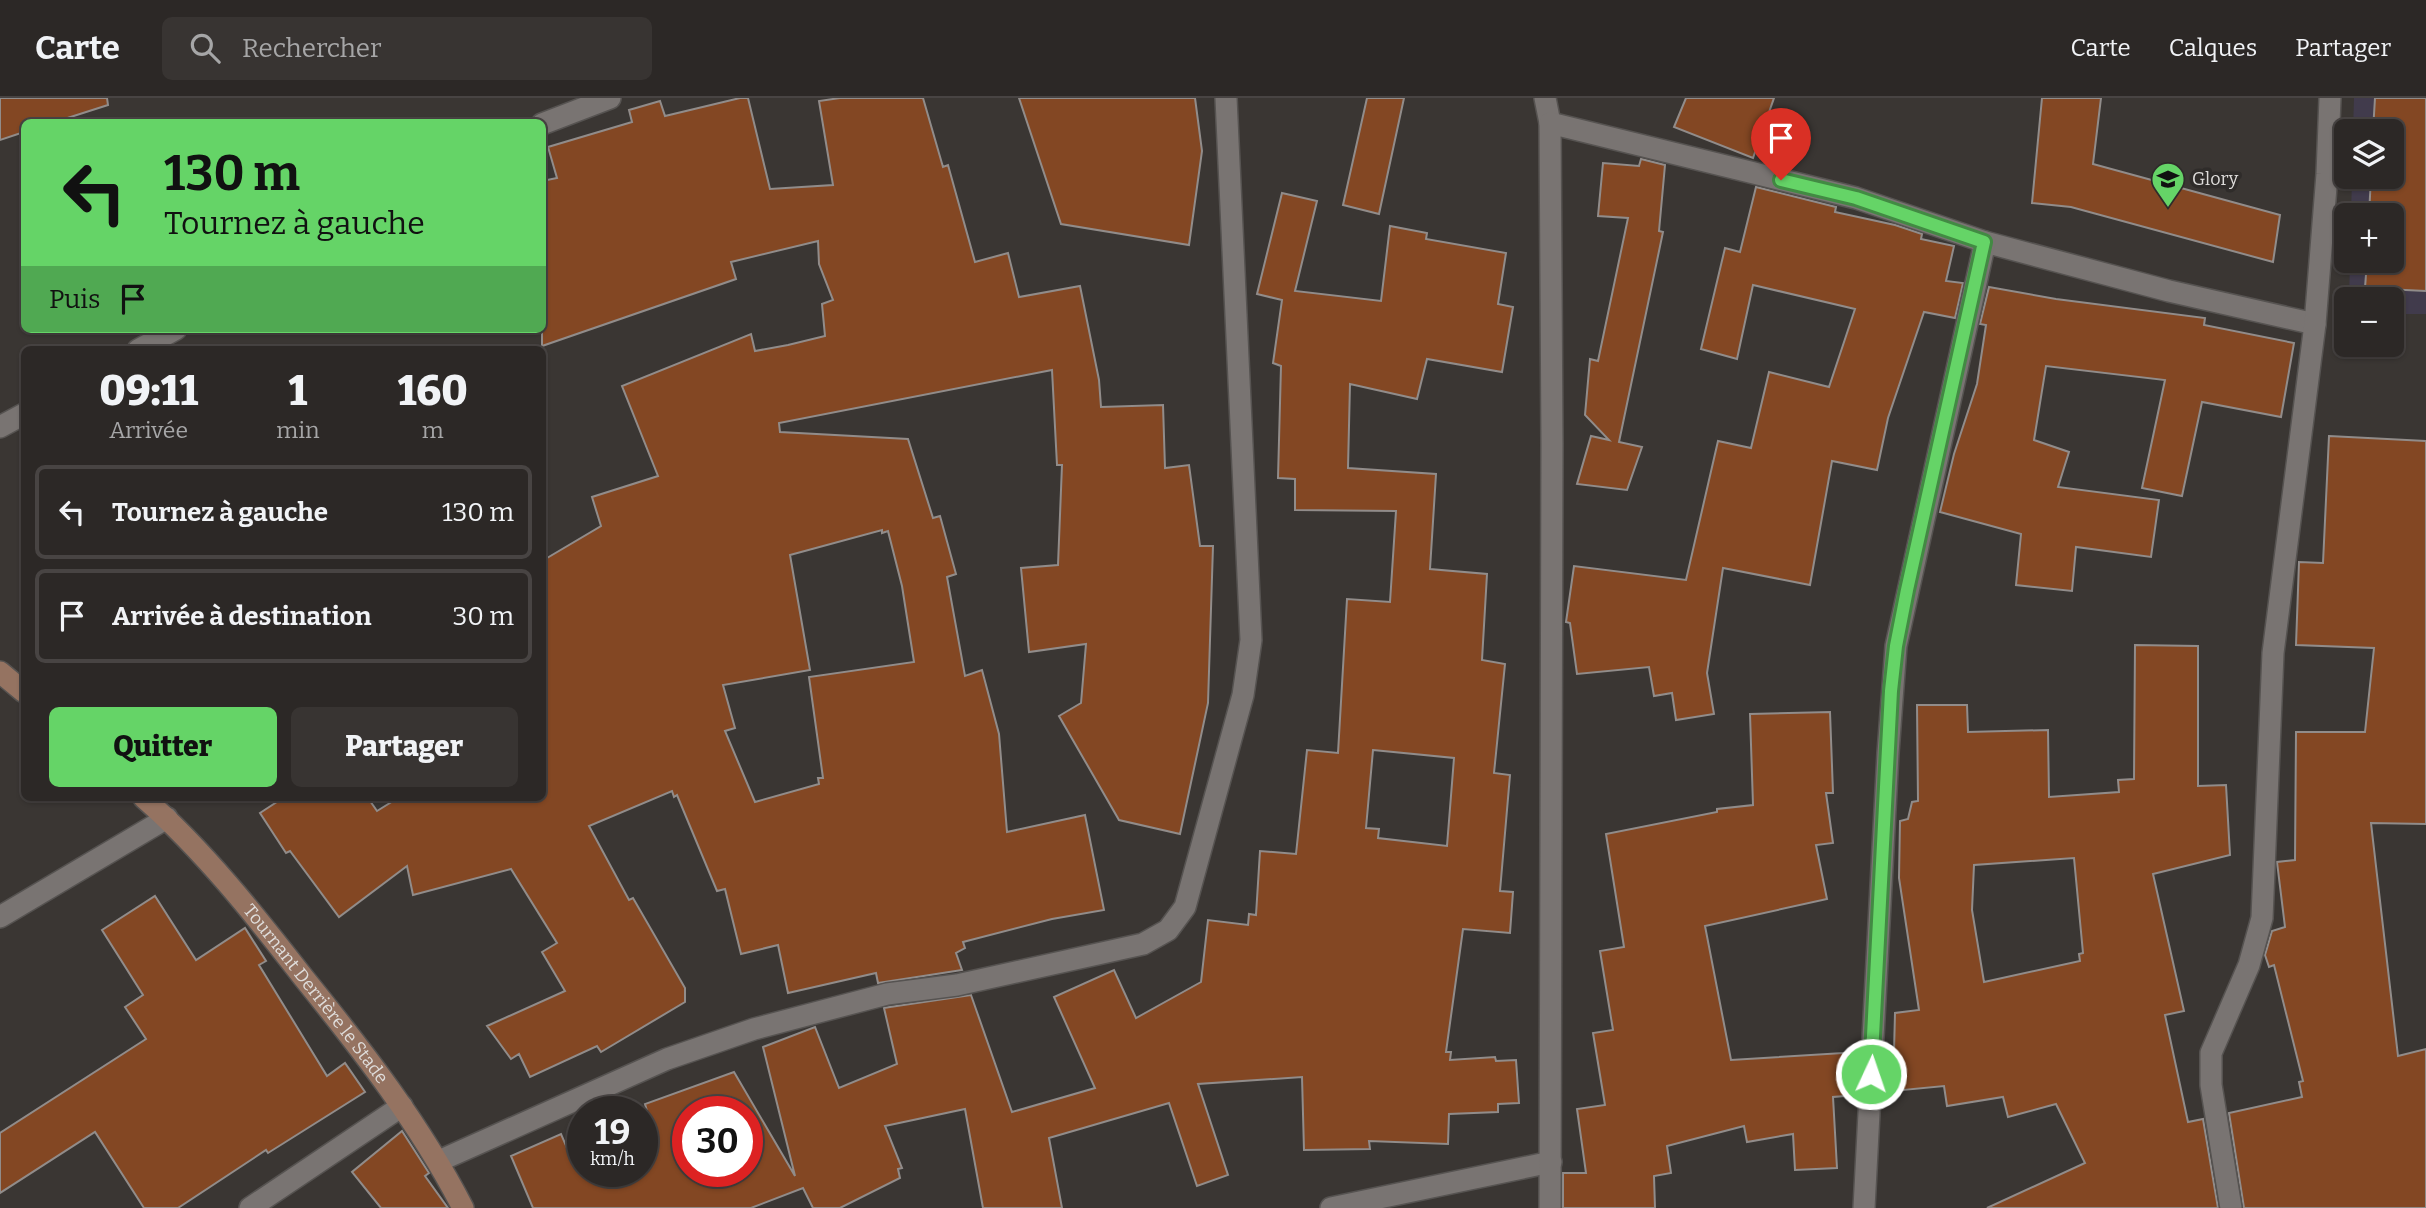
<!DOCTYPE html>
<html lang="fr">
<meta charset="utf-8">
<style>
body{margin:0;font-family:Bitter,serif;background:#383432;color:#f1f3f6;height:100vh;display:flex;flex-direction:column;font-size:26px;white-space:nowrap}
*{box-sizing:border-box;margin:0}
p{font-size:23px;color:#a6a6a7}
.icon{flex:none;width:38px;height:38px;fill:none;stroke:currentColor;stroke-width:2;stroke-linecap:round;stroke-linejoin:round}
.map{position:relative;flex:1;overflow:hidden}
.drawer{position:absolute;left:21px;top:248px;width:525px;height:455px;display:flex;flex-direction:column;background:#2c2826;border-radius:10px;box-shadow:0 2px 5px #0004,0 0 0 2px #484443}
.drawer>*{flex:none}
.guide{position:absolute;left:21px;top:21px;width:525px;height:214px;border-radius:10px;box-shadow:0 2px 5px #0004,0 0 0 2px #484443;background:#65d467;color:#111;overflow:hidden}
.controls{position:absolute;left:2334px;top:21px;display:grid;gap:14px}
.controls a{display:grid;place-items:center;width:70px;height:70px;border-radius:10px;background:#2c2826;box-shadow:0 2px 5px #0004,0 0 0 2px #484443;font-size:35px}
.speed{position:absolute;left:567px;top:998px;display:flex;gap:14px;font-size:35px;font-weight:700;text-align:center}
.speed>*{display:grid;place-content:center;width:91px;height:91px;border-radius:50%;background:#2c2826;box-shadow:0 2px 5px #0004,0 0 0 2px #484443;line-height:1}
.speed small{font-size:18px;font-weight:400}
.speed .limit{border:10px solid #d22;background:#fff;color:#111}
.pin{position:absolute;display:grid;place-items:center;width:60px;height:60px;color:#fff;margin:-72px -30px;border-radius:50% 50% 50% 0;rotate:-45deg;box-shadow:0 0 7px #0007}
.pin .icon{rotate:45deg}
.me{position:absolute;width:77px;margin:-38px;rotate:3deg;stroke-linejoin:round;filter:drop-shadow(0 0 5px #0008)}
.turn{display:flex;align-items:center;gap:24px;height:147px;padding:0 28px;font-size:32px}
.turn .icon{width:91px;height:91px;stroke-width:2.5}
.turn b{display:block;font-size:49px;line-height:60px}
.then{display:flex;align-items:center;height:66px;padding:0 28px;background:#0003;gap:14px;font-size:26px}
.eta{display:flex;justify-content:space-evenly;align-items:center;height:119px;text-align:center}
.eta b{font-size:42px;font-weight:800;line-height:49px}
.cta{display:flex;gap:14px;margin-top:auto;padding:14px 28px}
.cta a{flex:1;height:80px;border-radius:10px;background:#65d467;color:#111;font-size:28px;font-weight:800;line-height:80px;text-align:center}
.cta a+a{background:#383432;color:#f1f3f6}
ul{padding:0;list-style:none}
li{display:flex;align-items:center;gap:21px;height:94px;margin:0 14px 10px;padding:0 14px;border:4px solid #484443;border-radius:10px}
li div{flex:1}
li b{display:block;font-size:26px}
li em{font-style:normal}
header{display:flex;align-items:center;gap:42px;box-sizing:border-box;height:98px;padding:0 35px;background:#2c2826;border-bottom:2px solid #484443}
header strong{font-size:33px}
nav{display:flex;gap:38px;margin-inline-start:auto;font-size:24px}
.search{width:490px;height:63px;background:#383432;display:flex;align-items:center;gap:18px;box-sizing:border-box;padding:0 24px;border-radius:10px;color:#a6a6a7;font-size:26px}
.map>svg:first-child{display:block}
.education{fill:#413b4c}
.building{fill:#834723;stroke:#918c8a;stroke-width:2;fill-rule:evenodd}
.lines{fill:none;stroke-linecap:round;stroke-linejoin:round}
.street-casing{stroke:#565351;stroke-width:24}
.secondary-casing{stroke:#565351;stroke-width:24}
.street{stroke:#797472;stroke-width:21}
.secondary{stroke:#957361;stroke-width:21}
.route-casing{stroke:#428a43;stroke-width:18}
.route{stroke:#65d467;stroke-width:12}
.labels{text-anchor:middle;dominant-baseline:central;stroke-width:7;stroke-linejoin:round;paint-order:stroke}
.poi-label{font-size:18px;fill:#dfdddb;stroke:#2f2c2a;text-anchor:start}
.street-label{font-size:18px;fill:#dfdddb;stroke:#2f2c2a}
</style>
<header>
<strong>Carte</strong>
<div class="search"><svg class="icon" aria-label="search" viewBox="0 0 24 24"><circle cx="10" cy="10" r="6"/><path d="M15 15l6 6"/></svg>Rechercher</div>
<nav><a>Carte</a><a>Calques</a><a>Partager</a></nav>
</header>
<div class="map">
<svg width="2426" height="1110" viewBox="0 0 2426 1110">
<rect width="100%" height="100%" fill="#3a3633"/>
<polygon class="education" points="2354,0 2426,0 2426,216 2392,216 2392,201 2349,201 2350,163 2392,163 2392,117 2351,117 2352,79 2392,79 2392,33 2353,33"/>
<g class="building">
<polygon points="0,0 107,0 108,7 55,24 24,24 24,34 0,42"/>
<path d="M740,0H748L770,91L833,87L819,3L840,0H923L943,69L948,67L975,164L1008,155L1019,199L1080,188L1099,282L1101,309L1163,307L1165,370L1189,367L1200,448H1213L1208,605L1180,736L1119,722L1059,618L1081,605L1086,546L1029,554L1021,470L1058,467L1062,367H1057L1052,272L779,325L780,334L908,341L933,420L940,418L956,476L947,479L965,578L982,572L999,636L1007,734L1085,717L1104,812L1052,821L963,844L965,850L956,855L962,872L878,885L876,875L788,895L778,847L741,856L725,791L717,793L677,697L674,699L672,693L589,728L629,802L633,800L685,890V904L601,954L597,948L530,979L519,956L511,961L487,928L565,893L542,854L557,845L511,771L413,797L407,768L339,819L290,753L286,755L260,715L283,700H368L377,713L398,700H542V463L601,428L592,399L658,378L622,288L751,236L755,253L788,247L825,238L822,206L833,202L819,166L818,143L731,164L736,181L542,248V83L557,80L548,49L632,24L629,12L660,3L665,18ZM882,432V435L888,433L902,488L914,564L809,579L823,680H818L819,686L755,704L725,633L735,630L723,587L810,572L790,457Z"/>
<polygon points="1019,0 1195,0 1202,53 1189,147 1061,126"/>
<polygon points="1367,0 1404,0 1379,116 1343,107"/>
<polygon points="1686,0 1774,0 1753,60 1674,29"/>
<polygon points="2042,0 2101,0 2093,66 2280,117 2273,164 2071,109 2032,105"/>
<polygon points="2375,0 2426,0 2426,193 2365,190 2367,163 2392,163 2392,117 2369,117 2371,79 2392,79 2392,33 2373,33"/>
<polygon points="1641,61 1665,67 1659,133 1663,134 1619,344 1642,349 1627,392 1577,386 1591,338 1609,342 1585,317 1590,261 1598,263 1628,120 1598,118 1603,65 1639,68"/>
<polygon points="1756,89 1836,109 1835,114 1895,127 1922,136 1921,141 1954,148 1946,183 1963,185 1955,220 1924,214 1888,320 1877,372 1832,363 1810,487 1723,470 1707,575 1714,616 1676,622 1672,595 1654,598 1649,569 1577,576 1570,525 1566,524 1574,468 1686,482 1718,343 1751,350 1769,274 1829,289 1855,211 1753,187 1737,261 1701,251 1725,150 1740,154"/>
<path d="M1282,95L1317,103L1295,193L1381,203L1390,128L1427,135L1426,141L1506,155L1498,206L1513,209L1502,274L1427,261L1417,301L1350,286L1348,370L1436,376L1430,471L1487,476L1482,562L1505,566L1494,675L1510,677L1500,793L1513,794L1510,835L1463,831L1446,954H1451L1450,962L1495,959L1496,963L1516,962L1519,1005L1498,1006V1014L1449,1016L1448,1046L1369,1043L1370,1051L1304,1052L1302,979L1198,986L1228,1077L1197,1088L1169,1005L1049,1040L1062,1110H983L965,1011L885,1028L902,1070L898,1071L900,1080L840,1110H813L803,1090L751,1110H533L511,1058L561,1036L567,1050L583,1043V1073H642V1015L647,1013L645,1006L734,974L795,1078L763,949L815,929L839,990L897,966L884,910L890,909L971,897L1012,1014L1095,990L1054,899L1114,872L1136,920L1201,884L1208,822L1248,827L1249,816L1256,817L1260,753L1296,756L1307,652L1338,655L1347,501L1390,504L1396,413L1295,412V381L1278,380L1281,268L1273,265L1282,202L1257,196ZM1373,652L1454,660L1447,748L1378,740L1379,731L1366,730ZM688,1013H747V1073H688Z"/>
<polygon points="1989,189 2056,201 2205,220 2204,227 2294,245 2281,319 2202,304 2182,398 2142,390 2165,282 2046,268 2034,342 2069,354 2058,389 2159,402 2151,459 2076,449 2072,493 2016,487 2021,436 1940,414 1954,356 1977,286 1986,227 1980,226"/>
<polygon points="2329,338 2426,343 2426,726 2371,725 2398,958 2426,951 2426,1110 2244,1110 2229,1015 2302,999 2299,984 2303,983 2274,867 2269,869 2265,857 2272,833 2285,829 2277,764 2295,762 2296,634 2365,634 2374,550 2296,547 2299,464 2323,465"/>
<path d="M2135,547L2198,548V688L2226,687L2230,757L2153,776L2184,913L2165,917L2188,1024L2203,1021L2218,1110H1987L2085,1065L2056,1006L2008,1019L2003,999L1947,1008L1944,988L1893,993L1895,915L1919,912L1899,780L1900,723L1908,721L1912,704L1918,703L1917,607H1967L1968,634L2048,632L2049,699L2119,694L2118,682L2134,681ZM2074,760L2083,855L2079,856L2080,863L1984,884L1972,812L1974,767Z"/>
<polygon points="1830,614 1833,695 1826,695 1833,745 1816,747 1827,801 1705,828 1731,962 1859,954 1857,997 1833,999 1837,1070 1795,1072 1793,1036 1747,1044 1744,1028 1667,1048 1671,1075 1654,1078 1655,1110 1563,1110 1563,1075 1586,1075 1577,1011 1605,1007 1593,935 1613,932 1600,853 1624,849 1606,736 1717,714 1717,711 1753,707 1750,616"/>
<polygon points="155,798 196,862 245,830 266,863 259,867 327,978 345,965 365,994 268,1055 266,1052 178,1110 144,1110 95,1034 0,1095 0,1035 146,941 125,909 143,897 102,832"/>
<polygon points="402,1033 429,1075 425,1078 448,1110 381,1110 352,1074"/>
</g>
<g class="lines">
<defs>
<g id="street">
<polyline points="1545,0 1550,25"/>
<polyline points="542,26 610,0"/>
<polyline points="138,252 176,231"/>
<polyline points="0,329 24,316"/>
<polyline points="0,819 167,720"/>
<polyline points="439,1063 667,961 754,931 887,896 957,887 1143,846 1168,832 1185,809 1243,597 1251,542 1226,0"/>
<polyline points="250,1110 402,1008"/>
<polyline points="1331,1110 1551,1064"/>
<polyline points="1550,1110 1552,345 1550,25 1856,100 1985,144 2169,193 2315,226"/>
<polyline points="1864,1110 1888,655 1896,548 1985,144"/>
<polyline points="2231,1110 2211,987 2211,955 2249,867 2262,820 2273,555 2315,226 2327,76 2330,0"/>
</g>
<g id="secondary">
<polyline points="0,574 24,594"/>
<path id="s1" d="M144,700C204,753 254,816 303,879C362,952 420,1026 463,1110"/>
</g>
</defs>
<use href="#street" class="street-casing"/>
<use href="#secondary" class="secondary-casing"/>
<use href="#street" class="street"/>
<use href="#secondary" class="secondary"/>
</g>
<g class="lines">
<defs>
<polyline id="route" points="1781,82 1856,100 1984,144 1907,492 1896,548 1891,593 1871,976"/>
</defs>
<use href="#route" class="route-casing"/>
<use href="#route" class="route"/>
</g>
<defs>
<symbol id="school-pin" viewBox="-11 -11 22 30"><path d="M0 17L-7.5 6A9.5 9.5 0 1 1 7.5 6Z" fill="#65d467" stroke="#2f2c2a"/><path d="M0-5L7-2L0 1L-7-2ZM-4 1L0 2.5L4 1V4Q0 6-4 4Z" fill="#111"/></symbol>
</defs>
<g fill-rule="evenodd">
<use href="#school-pin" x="2149" y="62" width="38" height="52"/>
</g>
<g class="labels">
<g class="poi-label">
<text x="2192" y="81">Glory</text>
</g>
<g class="street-label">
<text stroke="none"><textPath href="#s1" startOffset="261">Tournant Derrière le Stade</textPath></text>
</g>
</g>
</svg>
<div class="controls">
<a><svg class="icon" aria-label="layers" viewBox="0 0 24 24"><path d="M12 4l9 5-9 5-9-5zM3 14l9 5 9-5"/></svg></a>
<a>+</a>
<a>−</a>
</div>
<div class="speed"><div>19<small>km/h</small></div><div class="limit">30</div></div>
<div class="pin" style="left:1781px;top:82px;background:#d93025"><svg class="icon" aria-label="arrive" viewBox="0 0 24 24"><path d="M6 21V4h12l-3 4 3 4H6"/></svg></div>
<svg class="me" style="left:1871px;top:976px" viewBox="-20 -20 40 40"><circle r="17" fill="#65d467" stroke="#fff" stroke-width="3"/><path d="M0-11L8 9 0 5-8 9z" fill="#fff"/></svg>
<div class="guide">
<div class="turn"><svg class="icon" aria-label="left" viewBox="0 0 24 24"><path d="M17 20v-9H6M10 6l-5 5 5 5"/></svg><div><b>130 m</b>Tournez à gauche</div></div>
<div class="then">Puis<svg class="icon" aria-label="arrive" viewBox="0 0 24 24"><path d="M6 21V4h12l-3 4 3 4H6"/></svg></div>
</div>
<section class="drawer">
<div class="eta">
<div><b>09:11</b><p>Arrivée</p></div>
<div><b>1</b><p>min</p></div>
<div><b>160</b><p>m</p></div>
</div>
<ul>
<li><svg class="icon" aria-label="left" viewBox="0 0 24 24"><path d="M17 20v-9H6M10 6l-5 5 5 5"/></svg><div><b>Tournez à gauche</b></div><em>130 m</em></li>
<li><svg class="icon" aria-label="arrive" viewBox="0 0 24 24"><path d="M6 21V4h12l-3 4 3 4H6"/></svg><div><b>Arrivée à destination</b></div><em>30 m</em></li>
</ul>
<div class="cta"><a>Quitter</a><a>Partager</a></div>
</section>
</div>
